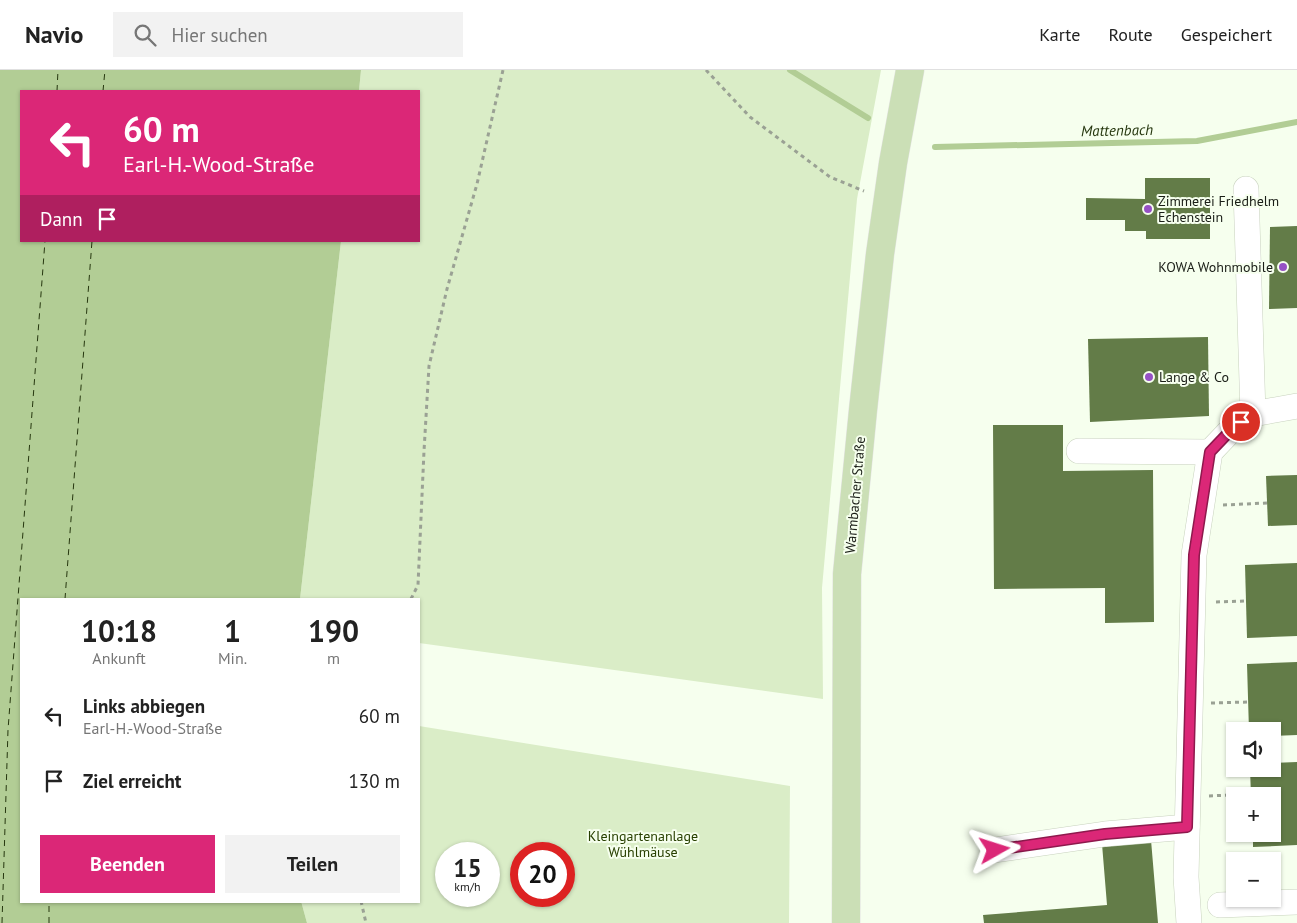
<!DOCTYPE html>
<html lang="de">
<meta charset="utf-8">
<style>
body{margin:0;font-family:"PT Sans",sans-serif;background:#f2f2f2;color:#222;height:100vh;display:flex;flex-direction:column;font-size:19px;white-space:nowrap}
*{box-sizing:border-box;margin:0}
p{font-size:16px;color:#767676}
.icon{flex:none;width:28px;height:28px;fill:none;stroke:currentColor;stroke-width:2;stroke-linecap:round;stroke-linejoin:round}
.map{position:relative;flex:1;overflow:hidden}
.side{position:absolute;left:20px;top:528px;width:400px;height:305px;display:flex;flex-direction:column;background:#fff;border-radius:0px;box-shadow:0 1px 4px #0004}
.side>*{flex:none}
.banner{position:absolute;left:20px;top:20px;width:400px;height:152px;border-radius:0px;box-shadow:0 1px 4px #0004;background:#db2777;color:#fff;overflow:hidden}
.tools{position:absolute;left:1226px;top:652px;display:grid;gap:10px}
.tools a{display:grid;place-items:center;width:55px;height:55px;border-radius:0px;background:#fff;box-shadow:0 1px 4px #0004;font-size:25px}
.speed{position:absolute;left:435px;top:772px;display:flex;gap:10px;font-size:25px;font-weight:700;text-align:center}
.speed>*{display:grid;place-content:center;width:65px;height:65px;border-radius:50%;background:#fff;box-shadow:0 1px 4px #0004;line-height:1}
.speed small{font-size:12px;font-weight:400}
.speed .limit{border:8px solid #d22;background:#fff;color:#111}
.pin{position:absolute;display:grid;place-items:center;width:42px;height:42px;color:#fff;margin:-21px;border:2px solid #fff;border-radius:50%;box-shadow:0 1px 5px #0007}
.me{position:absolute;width:55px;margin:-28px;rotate:84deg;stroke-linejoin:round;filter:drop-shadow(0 0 4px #0008)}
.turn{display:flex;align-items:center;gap:18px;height:105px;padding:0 20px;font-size:22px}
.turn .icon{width:65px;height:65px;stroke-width:2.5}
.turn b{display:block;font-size:35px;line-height:42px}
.then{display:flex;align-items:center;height:48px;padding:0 20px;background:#0003;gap:10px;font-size:19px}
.eta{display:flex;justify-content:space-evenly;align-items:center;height:85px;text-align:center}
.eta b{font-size:30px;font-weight:700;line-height:35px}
.cta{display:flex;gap:10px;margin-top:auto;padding:10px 20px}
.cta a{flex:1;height:58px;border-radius:0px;background:#db2777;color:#fff;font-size:20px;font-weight:700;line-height:58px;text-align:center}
.cta a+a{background:#f2f2f2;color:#222}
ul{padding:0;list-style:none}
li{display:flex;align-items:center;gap:15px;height:65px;padding:0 20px}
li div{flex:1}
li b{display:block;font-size:19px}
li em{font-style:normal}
header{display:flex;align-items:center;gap:30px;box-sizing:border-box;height:70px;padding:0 25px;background:#fff;border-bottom:1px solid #e0e0e0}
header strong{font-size:24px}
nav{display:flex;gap:28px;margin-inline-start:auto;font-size:18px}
.search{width:350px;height:45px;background:#f2f2f2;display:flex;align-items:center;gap:12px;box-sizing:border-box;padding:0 18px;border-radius:0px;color:#767676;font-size:19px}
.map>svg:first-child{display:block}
.green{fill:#daedc7;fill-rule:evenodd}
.water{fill:#b2cd95}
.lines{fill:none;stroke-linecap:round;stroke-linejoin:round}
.stream{stroke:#b2cd95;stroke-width:6}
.ferry{stroke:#26370f;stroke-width:1;stroke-dasharray:6 5;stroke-linecap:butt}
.building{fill:#637c48}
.minor-casing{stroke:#c8d2be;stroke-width:26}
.major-casing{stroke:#e4e4e3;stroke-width:29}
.path{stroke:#9aa194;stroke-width:3;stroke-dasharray:4 4;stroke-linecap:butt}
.minor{stroke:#fff;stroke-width:25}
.major{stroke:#cbdfb6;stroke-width:28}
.route-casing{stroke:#8e194d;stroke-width:12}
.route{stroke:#db2777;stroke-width:9}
.poi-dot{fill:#9651c5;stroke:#f6ffee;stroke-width:2}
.labels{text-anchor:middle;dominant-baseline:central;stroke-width:4;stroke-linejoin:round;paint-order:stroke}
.poi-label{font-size:14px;fill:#1a1e17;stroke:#f6ffee;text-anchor:start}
.street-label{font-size:14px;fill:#1a1e17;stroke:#f6ffee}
.park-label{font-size:14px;fill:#284001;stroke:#f6ffee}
.water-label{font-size:15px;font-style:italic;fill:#26370f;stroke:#f6ffee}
</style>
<header>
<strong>Navio</strong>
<div class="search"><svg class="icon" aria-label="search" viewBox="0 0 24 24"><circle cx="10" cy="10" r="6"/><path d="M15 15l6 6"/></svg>Hier suchen</div>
<nav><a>Karte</a><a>Route</a><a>Gespeichert</a></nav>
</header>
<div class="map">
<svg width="1297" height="853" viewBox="0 0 1297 853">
<rect width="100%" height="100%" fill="#f6ffee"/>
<g class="green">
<polygon points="361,0 881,0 857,129 822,518 823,629 419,573 419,529 300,529 341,171 419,171 419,21 359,21"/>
<path d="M419,656L790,716L789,853H307L301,831H419ZM446,784H489V826H446ZM521,784H564V826H521Z"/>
</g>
<polygon class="water" points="0,0 361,0 359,21 21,21 21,171 341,171 300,529 21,529 21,831 301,831 307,853 0,853"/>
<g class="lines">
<g class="stream">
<polyline points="790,0 868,48"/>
<polyline points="935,77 1197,71 1297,52"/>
</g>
<g class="ferry">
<polyline points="57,21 58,0"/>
<polyline points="103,21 105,0"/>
<polyline points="65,529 92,171"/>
<polyline points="2,853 8,660 45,171"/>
<polyline points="49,853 49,831"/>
</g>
</g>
<g class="building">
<polygon points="1145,108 1210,108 1210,169 1146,169 1146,161 1125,161 1125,150 1086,150 1086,128 1145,129"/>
<polygon points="1297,156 1297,238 1269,239 1270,157"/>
<polygon points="1208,267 1209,346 1090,352 1088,269"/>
<polygon points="993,355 1063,355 1063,401 1153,400 1154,552 1105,553 1105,518 994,519"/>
<polygon points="1297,405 1297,455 1268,456 1266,406"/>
<polygon points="1297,493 1297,566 1247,568 1245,495"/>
<polygon points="1297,592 1297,665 1272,666 1272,661 1249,661 1247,594"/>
<polygon points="1297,692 1297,775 1253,777 1253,764 1272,764 1272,726 1251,726 1250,699 1272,699 1272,693"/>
<polygon points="1151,770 1158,853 984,853 983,845 1107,835 1102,774"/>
</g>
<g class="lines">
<defs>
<g id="minor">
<polyline points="1246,119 1253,344"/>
<polyline points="1079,381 1210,382"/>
<polyline points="995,780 1105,764 1187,757"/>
<polyline points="1220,835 1297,832"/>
<polyline points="1189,853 1186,807 1194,485 1210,382 1230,361 1253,344 1297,336"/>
</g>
<polyline id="major" points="846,853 847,504 863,340 880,184 893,93 910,0"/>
</defs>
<use href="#minor" class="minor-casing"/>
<use href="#major" class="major-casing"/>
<g class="path">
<polyline points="706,0 750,47 830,107 864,121"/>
<polyline points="1223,435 1267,433"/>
<polyline points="411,529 418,515 424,381 429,296 447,219 477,114 503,0"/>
<polyline points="1216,532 1246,531"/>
<polyline points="1211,633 1248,632"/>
<polyline points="1209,726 1251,724"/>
<polyline points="361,831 366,853"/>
</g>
<use href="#minor" class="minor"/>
<use href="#major" class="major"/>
</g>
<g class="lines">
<defs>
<polyline id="route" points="995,780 1105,764 1187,757 1194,485 1210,382 1230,361 1241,352"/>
</defs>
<use href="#route" class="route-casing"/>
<use href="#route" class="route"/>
</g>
<g class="poi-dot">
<circle cx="1148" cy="139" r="5"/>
<circle cx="1283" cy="197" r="5"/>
<circle cx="1149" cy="307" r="5"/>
</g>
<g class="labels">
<g class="poi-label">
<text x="1158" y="131">Zimmerei Friedhelm<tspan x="1158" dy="16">Echenstein</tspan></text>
<text x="1273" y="197" text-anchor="end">KOWA Wohnmobile</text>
<text x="1159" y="307">Lange &amp; Co</text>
</g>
<g class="street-label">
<text transform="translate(855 425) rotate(-85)">Warmbacher Straße</text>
</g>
<g class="park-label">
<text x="643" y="766">Kleingartenanlage<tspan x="643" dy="16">Wühlmäuse</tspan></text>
</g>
<g class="water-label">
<text transform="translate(1117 60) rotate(-1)">Mattenbach</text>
</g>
</g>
</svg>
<div class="tools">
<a><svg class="icon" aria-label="sound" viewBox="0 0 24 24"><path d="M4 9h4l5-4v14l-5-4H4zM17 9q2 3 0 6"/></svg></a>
<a>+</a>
<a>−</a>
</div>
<div class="speed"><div>15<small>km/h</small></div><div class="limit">20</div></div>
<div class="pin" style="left:1241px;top:352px;background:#d93025"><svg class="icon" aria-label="arrive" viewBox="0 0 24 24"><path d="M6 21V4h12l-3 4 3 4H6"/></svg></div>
<svg class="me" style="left:995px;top:780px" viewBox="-20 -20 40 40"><path d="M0-17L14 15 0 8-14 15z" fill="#db2777" stroke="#fff" stroke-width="4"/></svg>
<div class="banner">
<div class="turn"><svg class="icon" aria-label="left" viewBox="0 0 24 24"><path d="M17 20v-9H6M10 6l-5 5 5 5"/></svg><div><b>60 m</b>Earl-H.-Wood-Straße</div></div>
<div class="then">Dann<svg class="icon" aria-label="arrive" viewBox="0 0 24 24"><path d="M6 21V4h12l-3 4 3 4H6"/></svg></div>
</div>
<section class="side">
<div class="eta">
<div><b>10:18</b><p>Ankunft</p></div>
<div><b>1</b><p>Min.</p></div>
<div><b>190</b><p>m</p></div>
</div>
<ul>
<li><svg class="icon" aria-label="left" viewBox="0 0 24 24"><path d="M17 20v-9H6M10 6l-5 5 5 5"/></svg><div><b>Links abbiegen</b><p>Earl-H.-Wood-Straße</p></div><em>60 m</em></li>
<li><svg class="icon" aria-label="arrive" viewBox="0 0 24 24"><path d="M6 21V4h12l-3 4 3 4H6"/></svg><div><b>Ziel erreicht</b></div><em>130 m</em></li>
</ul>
<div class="cta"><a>Beenden</a><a>Teilen</a></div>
</section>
</div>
